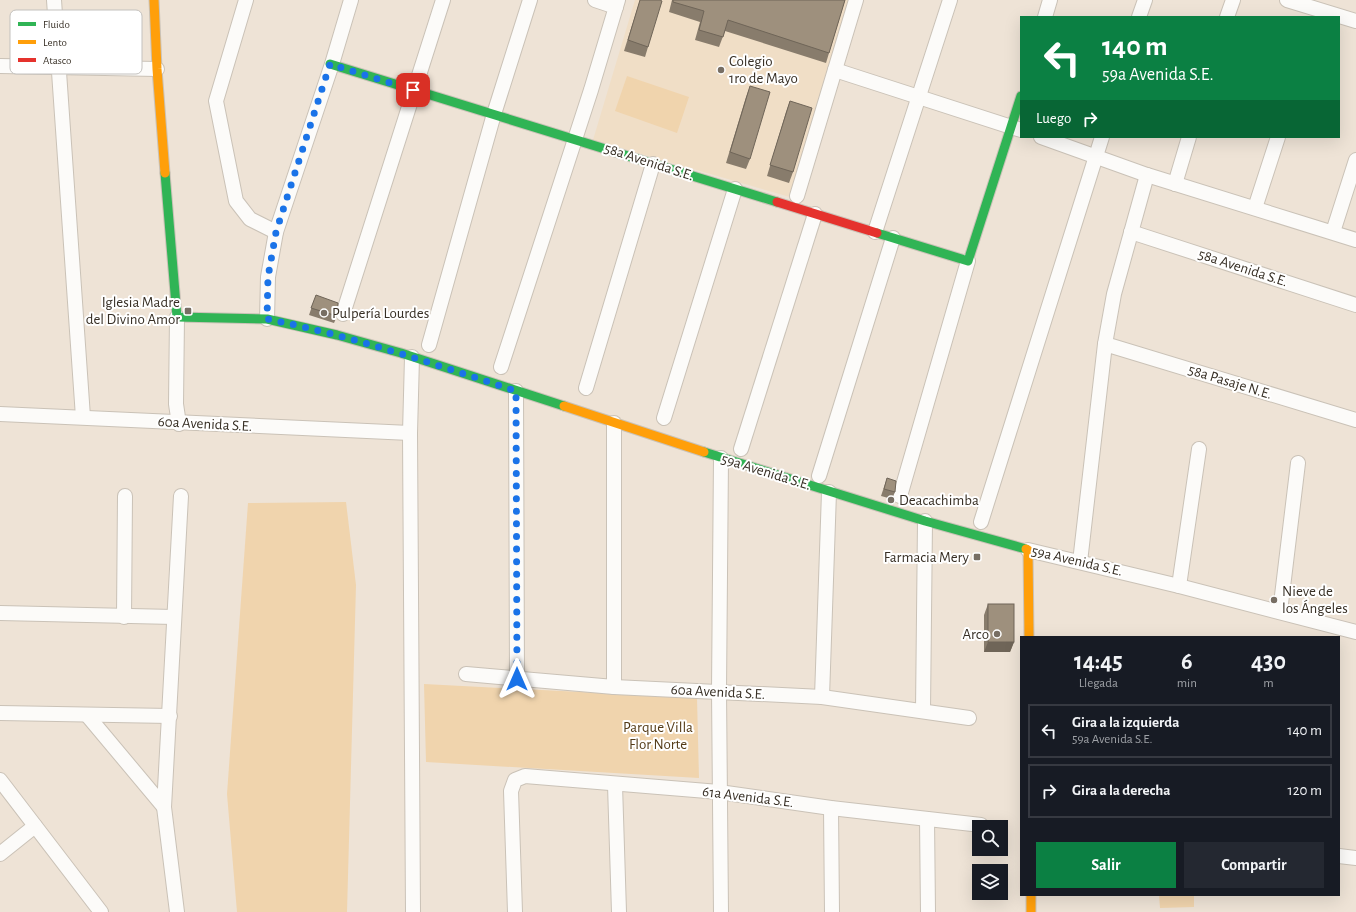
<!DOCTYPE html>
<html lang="es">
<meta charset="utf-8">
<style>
body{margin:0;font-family:"Alegreya Sans",sans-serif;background:#242831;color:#f1f3f6;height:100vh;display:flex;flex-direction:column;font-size:15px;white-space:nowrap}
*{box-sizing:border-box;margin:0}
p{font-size:13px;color:#9ea1a6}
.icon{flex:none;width:22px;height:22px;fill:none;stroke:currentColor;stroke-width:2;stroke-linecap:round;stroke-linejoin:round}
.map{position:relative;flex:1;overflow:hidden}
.panel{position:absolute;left:1020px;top:636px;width:320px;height:260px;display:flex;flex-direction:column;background:#171b24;border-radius:0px;box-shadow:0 4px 16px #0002}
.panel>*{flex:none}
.hud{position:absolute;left:1020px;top:16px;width:320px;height:122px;border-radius:0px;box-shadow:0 4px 16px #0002;background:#0b8043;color:#fff;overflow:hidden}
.fabs{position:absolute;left:972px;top:820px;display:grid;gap:8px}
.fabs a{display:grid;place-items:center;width:36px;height:36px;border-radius:0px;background:#171b24;box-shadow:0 4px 16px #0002;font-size:20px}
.pin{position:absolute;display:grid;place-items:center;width:34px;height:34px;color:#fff;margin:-17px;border-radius:8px;box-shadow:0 2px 6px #0006}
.me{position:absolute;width:44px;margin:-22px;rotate:0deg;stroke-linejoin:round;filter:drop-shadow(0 0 3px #0008)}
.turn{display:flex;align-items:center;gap:14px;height:84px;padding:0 16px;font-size:18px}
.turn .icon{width:52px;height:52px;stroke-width:2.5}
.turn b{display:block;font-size:28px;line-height:34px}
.then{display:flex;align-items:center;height:38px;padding:0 16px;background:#0003;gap:8px;font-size:15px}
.eta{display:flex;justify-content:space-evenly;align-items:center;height:68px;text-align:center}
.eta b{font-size:24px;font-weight:600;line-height:28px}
.cta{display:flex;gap:8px;margin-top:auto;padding:8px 16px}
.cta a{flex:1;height:46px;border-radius:0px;background:#0b8043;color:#fff;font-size:16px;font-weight:600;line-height:46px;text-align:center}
.cta a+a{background:#242831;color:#f1f3f6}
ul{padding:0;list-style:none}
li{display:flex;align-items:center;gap:12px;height:54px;margin:0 8px 6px;padding:0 8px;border:2px solid #363941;border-radius:0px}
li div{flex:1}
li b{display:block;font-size:15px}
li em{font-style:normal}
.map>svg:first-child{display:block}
.built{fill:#f0dec6}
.green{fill:#f0d4ad}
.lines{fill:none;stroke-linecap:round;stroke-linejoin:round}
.street-casing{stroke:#cac2b7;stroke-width:16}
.fast-casing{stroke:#cac2b7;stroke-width:11}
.slow-casing{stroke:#cac2b7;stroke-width:11}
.jam-casing{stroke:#cac2b7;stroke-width:11}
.street{stroke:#fcfbf9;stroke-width:14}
.fast{stroke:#30b455;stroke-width:9}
.slow{stroke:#ff9f0a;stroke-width:9}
.jam{stroke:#e5322d;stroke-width:9}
.wall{fill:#887c6c}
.shaded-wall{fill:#6f6558}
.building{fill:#9e907d;stroke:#6f6558}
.route{stroke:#1a73e8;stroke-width:7;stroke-dasharray:0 12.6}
.poi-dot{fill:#776e63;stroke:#fff;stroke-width:1.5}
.labels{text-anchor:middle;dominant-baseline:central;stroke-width:4;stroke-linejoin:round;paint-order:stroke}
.poi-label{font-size:15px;fill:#372f25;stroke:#fff;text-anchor:start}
.street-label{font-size:15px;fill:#372f25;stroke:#fff}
.park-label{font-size:15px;fill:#543b17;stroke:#fff}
.key{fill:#fff;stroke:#c3c1be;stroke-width:1}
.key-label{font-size:11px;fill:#372f25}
</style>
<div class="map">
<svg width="1356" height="912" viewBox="0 0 1356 912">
<rect width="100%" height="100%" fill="#eee3d6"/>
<polygon class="built" points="635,0 850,0 790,197 593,140"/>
<g class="green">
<polygon points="627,76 689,97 677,133 615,111"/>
<polygon points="346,502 356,585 347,912 237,912 227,794 248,503"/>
<polygon points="424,684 697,698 699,778 426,762"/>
<polygon points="1159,895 1194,895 1194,907 1160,908"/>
</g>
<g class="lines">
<defs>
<g id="street">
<polyline points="54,0 83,417"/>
<polyline points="246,0 216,101 236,201 250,219 276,232"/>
<polyline points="595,0 616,7"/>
<polyline points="1287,0 1356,21"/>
<polyline points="1045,17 1050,0"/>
<polyline points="1139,17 1145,0"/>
<polyline points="1227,17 1233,0"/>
<polyline points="0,66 157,69"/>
<polyline points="835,70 1021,130"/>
<polyline points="1041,137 1147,175 1356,240"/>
<polyline points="1175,184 1189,137"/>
<polyline points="797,196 856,0"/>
<polyline points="1255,208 1278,137"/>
<polyline points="875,232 950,0"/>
<polyline points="1131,232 1356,305"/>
<polyline points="1333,232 1356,160"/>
<polyline points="343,314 443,0"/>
<polyline points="177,317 176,404 179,424"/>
<polyline points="267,319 268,277 276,232 332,64 351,0"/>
<polyline points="1105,344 1356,420"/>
<polyline points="429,345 494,114 530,0"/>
<polyline points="412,357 410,433 413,912"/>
<polyline points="501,367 591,90 618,0"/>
<polyline points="586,388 653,164"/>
<polyline points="516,391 517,679"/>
<polyline points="0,414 410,433"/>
<polyline points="664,418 735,189"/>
<polyline points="741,449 815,214"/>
<polyline points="819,476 893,238"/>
<polyline points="900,496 968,261"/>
<polyline points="981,522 1102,137"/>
<polyline points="1028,550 1179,586 1356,632"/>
<polyline points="1080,562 1105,344 1114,294 1147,175"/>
<polyline points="1179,586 1199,449"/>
<polyline points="1280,612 1298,463"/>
<polyline points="0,613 174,617"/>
<polyline points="124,617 125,496"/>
<polyline points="466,674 614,687 822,697 969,718"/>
<polyline points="614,687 614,423"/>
<polyline points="822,697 829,492"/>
<polyline points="923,710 925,521"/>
<polyline points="0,713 170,716"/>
<polyline points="87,715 164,807"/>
<polyline points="0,780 101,912"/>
<polyline points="615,785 619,912"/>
<polyline points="831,808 832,912"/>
<polyline points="927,819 928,912"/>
<polyline points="0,854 35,826"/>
<polyline points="1339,856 1356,858"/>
<polyline points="177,912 164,807 181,496"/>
<polyline points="515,912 511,791 515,780 525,776 719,792 831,808 981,825"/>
<polyline points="721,912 719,691 721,458"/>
</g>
<g id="fast">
<polyline points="330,64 777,202"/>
<polyline points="165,173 177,317 267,319 337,335 401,353 564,406"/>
<polyline points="877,233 968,261 1021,96"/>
<polyline points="704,452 925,521 1026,549"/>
</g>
<g id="slow">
<polyline points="154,0 157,69 165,173"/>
<polyline points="564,406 704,452"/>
<polyline points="1026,549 1028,550 1029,637"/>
<polyline points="1031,895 1031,912"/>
</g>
<polyline id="jam" points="777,202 877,233"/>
</defs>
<use href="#street" class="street-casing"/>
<use href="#fast" class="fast-casing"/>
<use href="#slow" class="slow-casing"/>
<use href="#jam" class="jam-casing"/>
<use href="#street" class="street"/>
<use href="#fast" class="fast"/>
<use href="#slow" class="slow"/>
<use href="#jam" class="jam"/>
</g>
<g class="wall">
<polygon points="640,0 660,0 648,47 645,57 624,51"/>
<polygon points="672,0 845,0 829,53 826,63 725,31 719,47 695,40 700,22 669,12"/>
<polygon points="750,86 750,159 746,169 726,163 746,97"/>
<polygon points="790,101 793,172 789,183 767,176 786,112"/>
<polygon points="316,295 337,316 334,323 309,315"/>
<polygon points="887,478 895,492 892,499 881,496"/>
<polygon points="988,604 1014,642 1010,652 984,652 984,615"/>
</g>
<polygon class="shaded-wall" points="988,642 1014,642 1010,652 984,652"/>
<g class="building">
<polygon points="640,0 660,0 662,1 648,47 628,40"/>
<polygon points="673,0 845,0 829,53 728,20 723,37 699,30 704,11 673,2"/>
<polygon points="750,86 770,92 750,159 730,152"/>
<polygon points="790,101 812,108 793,172 770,165"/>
<polygon points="316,295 338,303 337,316 311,308"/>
<polygon points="887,478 896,481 895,492 884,489"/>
<rect x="988" y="604" width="26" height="38"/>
</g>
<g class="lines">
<path class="route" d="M413,90L330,64L276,232L268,277L267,319C352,336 434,364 516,391L517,679"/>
</g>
<g class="poi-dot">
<circle cx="721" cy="70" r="4"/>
<rect x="184" y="307" width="8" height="8" rx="2"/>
<circle cx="324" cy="313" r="4"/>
<circle cx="891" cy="500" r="4"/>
<rect x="973" y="553" width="8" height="8" rx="2"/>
<circle cx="1274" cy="600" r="4"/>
<circle cx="997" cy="634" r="4"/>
</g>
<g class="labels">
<g class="poi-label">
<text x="729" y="61">Colegio<tspan x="729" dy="17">1ro de Mayo</tspan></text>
<text x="180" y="302" text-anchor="end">Iglesia Madre<tspan x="180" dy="17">del Divino Amor</tspan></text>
<text x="332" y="313">Pulpería Lourdes</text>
<text x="899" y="500">Deacachimba</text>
<text x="969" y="557" text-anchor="end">Farmacia Mery</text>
<text x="1282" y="591">Nieve de<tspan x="1282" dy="17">los Ángeles</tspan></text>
<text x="989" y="634" text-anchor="end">Arco</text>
</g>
<g class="street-label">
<text transform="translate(649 162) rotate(18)">58a Avenida S.E.</text>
<text transform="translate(1243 268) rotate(18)">58a Avenida S.E.</text>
<text transform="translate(1230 382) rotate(17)">58a Pasaje N.E.</text>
<text transform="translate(205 424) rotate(3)">60a Avenida S.E.</text>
<text transform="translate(766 472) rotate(17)">59a Avenida S.E.</text>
<text transform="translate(1077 561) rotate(13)">59a Avenida S.E.</text>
<text transform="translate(718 692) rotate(3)">60a Avenida S.E.</text>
<text transform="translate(748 797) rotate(7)">61a Avenida S.E.</text>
</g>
<g class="park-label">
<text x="658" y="727">Parque Villa<tspan x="658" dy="17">Flor Norte</tspan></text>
</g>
</g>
<rect x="10" y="10" width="132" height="64" rx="6" class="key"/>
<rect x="18" y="22" width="18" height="4" fill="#30b455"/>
<rect x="18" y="40" width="18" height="4" fill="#ff9f0a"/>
<rect x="18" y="58" width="18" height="4" fill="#e5322d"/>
<g class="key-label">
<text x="43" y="28">Fluido</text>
<text x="43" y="46">Lento</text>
<text x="43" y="64">Atasco</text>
</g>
</svg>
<div class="fabs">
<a><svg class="icon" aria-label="search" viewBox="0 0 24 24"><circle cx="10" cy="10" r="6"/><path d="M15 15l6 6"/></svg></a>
<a><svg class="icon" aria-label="layers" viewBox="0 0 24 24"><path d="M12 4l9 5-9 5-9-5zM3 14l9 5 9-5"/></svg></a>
</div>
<div class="pin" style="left:413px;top:90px;background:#d93025"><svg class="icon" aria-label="arrive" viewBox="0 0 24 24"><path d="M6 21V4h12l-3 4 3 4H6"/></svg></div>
<svg class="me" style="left:517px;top:679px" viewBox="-20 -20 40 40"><path d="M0-17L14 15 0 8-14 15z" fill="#1a73e8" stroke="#fff" stroke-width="4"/></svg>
<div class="hud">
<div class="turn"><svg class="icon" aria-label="left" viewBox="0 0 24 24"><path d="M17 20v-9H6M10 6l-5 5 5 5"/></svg><div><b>140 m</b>59a Avenida S.E.</div></div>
<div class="then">Luego<svg class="icon" aria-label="right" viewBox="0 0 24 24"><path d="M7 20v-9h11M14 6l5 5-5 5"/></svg></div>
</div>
<section class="panel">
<div class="eta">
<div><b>14:45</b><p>Llegada</p></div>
<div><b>6</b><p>min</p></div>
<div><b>430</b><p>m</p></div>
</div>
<ul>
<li><svg class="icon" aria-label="left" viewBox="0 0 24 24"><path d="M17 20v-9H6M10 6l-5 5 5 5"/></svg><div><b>Gira a la izquierda</b><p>59a Avenida S.E.</p></div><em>140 m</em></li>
<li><svg class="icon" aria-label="right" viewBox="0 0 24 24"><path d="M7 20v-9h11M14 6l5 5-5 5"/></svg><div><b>Gira a la derecha</b></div><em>120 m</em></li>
</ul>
<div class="cta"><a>Salir</a><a>Compartir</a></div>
</section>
</div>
